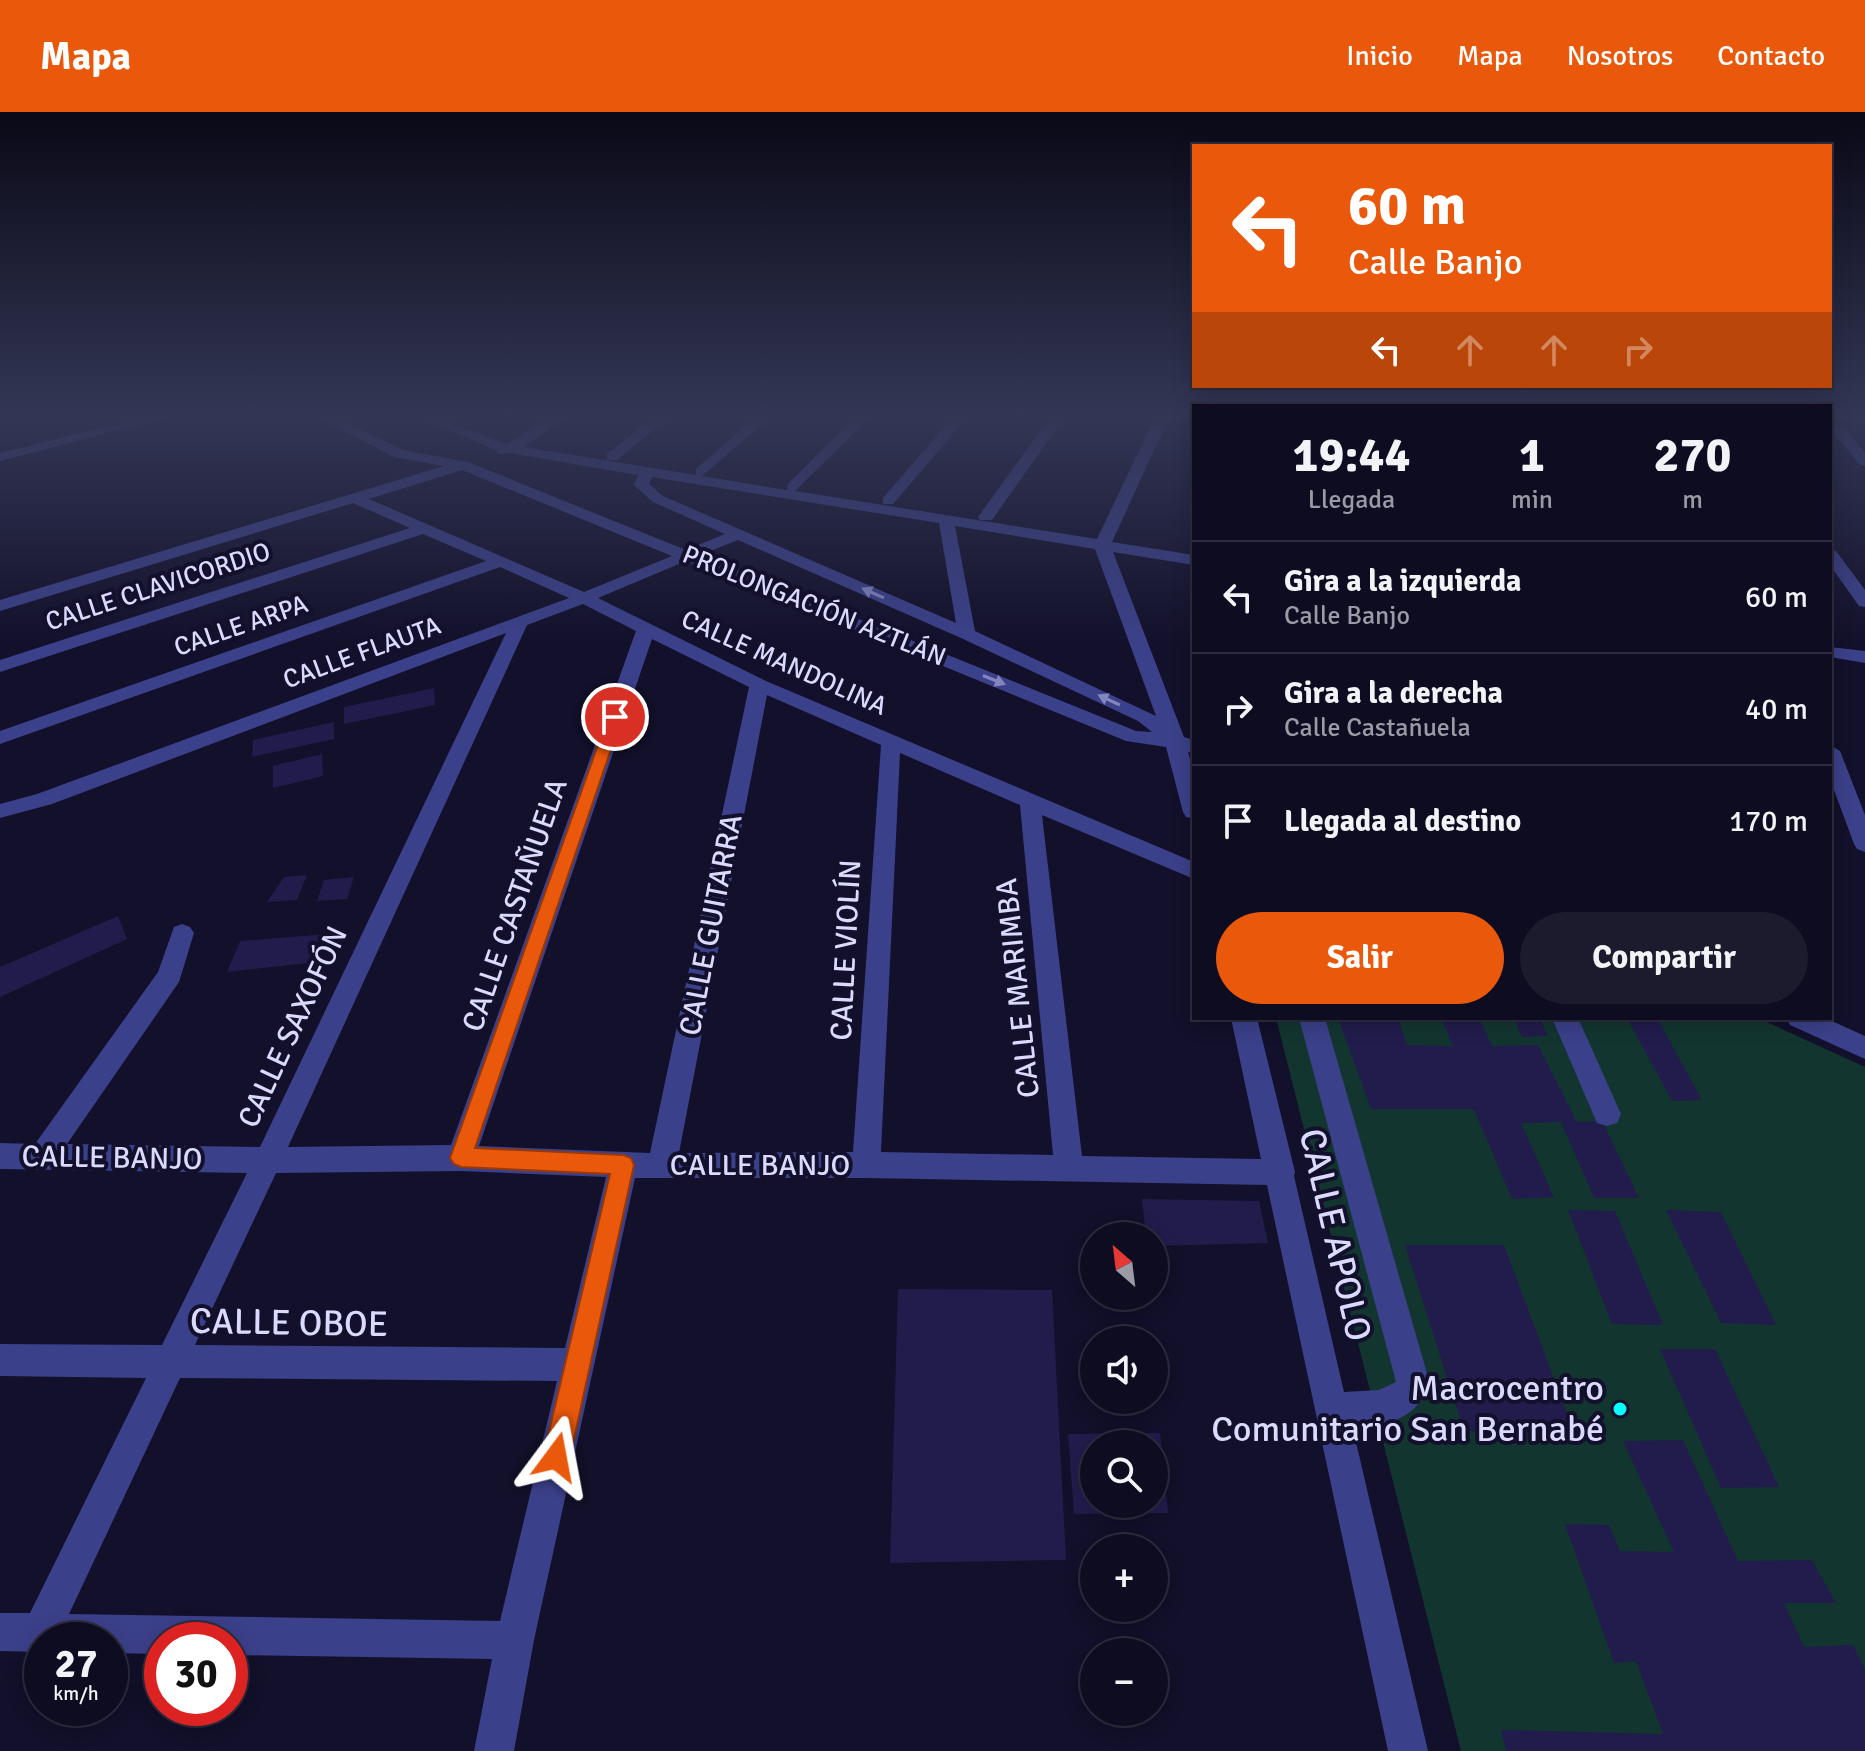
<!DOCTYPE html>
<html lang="es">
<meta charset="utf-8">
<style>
body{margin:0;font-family:Signika,sans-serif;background:#1c1a2d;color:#f1f3f6;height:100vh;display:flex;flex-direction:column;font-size:30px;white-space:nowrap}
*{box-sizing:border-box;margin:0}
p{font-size:26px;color:#9b9ba5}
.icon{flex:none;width:44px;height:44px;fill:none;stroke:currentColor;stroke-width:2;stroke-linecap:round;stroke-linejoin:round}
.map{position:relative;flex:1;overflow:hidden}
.drawer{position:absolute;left:1192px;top:292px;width:640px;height:616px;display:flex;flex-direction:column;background:#0e0c20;border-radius:0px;box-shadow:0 4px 20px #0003,0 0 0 2px #2e2c3e}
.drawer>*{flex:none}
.banner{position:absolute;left:1192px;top:32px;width:640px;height:244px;border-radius:0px;box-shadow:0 4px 20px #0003,0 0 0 2px #2e2c3e;background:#ea580c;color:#fff;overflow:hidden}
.needle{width:52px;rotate:332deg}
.tools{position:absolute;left:1080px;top:1110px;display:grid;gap:16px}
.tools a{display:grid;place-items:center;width:88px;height:88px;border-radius:50%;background:#0e0c20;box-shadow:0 4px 20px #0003,0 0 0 2px #2e2c3e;font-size:40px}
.speed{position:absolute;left:24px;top:1510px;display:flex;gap:16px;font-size:40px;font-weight:700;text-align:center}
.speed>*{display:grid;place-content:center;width:104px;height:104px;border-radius:50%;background:#0e0c20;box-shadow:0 4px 20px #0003,0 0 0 2px #2e2c3e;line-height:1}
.speed small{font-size:20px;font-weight:400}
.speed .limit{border:12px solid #d22;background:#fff;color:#111}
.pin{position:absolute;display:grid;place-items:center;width:68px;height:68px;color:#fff;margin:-34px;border:4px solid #fff;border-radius:50%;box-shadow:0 2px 8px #0007}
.me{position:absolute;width:88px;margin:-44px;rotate:13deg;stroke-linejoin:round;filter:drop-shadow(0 0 6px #0008)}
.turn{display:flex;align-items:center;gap:28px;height:168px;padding:0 24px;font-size:36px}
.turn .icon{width:104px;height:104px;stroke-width:2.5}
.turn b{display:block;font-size:56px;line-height:68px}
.lanes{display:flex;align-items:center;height:76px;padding:0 24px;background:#0003;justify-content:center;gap:40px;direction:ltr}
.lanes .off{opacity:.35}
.eta{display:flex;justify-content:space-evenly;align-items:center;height:136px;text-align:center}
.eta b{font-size:48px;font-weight:700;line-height:56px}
.cta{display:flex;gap:16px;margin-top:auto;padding:16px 24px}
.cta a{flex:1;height:92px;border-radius:48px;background:#ea580c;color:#fff;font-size:32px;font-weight:700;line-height:92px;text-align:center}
.cta a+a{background:#1c1a2d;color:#f1f3f6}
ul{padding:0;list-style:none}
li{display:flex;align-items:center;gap:24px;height:112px;padding:0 24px;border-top:2px solid #2e2c3e}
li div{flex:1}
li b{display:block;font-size:30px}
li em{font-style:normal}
header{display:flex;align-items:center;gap:48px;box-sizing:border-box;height:112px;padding:0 40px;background:#ea580c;color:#fff}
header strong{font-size:38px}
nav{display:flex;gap:44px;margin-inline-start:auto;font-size:28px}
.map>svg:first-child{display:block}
.green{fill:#133530}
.building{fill:#211c4c;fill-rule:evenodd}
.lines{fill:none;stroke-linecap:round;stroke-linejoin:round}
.minor{fill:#3b408a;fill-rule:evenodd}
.oneway{fill:#8385bf}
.route{fill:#ea580c;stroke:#983908;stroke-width:2}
.poi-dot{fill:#06fffe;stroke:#12102a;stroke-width:3}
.labels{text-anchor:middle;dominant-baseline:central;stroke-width:8;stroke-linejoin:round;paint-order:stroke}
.far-street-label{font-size:26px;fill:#dadaff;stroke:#12102a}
.street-label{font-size:30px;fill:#dadaff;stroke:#12102a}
.near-street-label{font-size:36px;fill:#dadaff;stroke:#12102a}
.near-poi-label{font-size:36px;fill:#dadaff;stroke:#12102a;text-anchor:end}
</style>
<header>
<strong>Mapa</strong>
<nav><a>Inicio</a><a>Mapa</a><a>Nosotros</a><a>Contacto</a></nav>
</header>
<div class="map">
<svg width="1865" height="1639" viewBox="0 0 1865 1639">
<rect width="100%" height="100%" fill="#12102a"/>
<polygon class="green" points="1276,906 1758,906 1865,955 1865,1639 1461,1639"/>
<g class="building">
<polygon points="434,576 435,593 344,612 344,595"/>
<polygon points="334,610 334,627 252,645 253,628"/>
<polygon points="322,642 323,664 273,676 273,654"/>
<polygon points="307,763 297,788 267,790 284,765"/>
<polygon points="354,765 347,787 317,789 324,768"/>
<polygon points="118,804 127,827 0,885 0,855"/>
<polygon points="328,822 317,850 227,860 240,829"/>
<polygon points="1338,906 1398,906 1407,933 1453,934 1441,906 1479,906 1492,934 1538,933 1577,1010 1602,1009 1639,1086 1594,1086 1561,1010 1521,1011 1554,1085 1512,1087 1474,997 1371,997"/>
<polygon points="1514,906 1540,906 1548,924 1522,925"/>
<polygon points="1627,906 1657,906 1702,988 1672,989"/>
<polygon points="1142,1087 1259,1089 1268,1131 1154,1134 1154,1124 1146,1124"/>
<polygon points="1568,1098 1615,1099 1663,1213 1612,1212"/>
<polygon points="1666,1098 1721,1100 1776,1213 1721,1211"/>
<polygon points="1405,1133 1504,1133 1575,1323 1464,1319"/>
<polygon points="898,1177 1052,1178 1066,1448 890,1451"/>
<polygon points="1660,1237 1715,1237 1779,1375 1721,1376"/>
<path d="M1160,1321L1168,1401L1074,1402L1068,1322ZM1094,1332H1154V1392H1094Z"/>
<polygon points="1683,1328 1738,1449 1812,1448 1836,1491 1784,1491 1804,1535 1853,1533 1865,1557 1865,1639 1506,1639 1501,1618 1663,1622 1636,1549 1614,1551 1565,1412 1609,1413 1620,1439 1674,1440 1623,1329"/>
</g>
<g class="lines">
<g class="minor">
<polygon points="152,303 176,303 0,349 0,341"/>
<path d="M314,303H332L403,338L468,350L686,438L725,422L653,390L634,373L638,363L510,341L498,342L496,338L413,303H432L507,332L554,303H570L523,335L696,363V357L758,303H773L702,364L787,378L788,372L857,303H872L795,379L1097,427L1156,303H1170L1112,430L1194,443V453L1113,440L1184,625L1194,628V641L1188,640L1194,661V707L1186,705L1183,700L1166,635L1126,629L686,449L598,486L766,569L1194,750V767L1042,703L1082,1044L1261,1047L1231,906H1257L1295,1060L1294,1064L1344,1280L1379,1278L1396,1270L1299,906H1325L1430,1272C1414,1309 1390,1313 1352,1313L1428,1639H1388L1267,1073L866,1066H635L534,1528L514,1639H474L492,1547L230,1543V1528H162V1542L110,1541V1528H42V1540L0,1539V1501H30L146,1266L0,1264V1232L162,1233L247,1061L0,1057V1031L35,1032L158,860L174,815L182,812L190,815L194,821L179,870L67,1032L260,1035L506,521L52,692L0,706V692L37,682L569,486L500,455L0,632V619L486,449L423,422L0,560V548L410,416L353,391L0,499V488L444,354L394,345ZM462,358L672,444L584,480L369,387ZM652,365L939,411L956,511L663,384L649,372ZM955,414L1095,437L1156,604L975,519ZM738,428L961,526L1138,609L1152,620L1136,619L700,443ZM583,492L636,519L451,1033L288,1035L527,513ZM652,527L749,575L650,1041L479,1034ZM767,583L881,633L853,1040L679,1041ZM900,641L1020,693L1053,1043L881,1040ZM461,1059L606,1065L565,1236L195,1233L276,1061ZM180,1266L557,1269L500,1509L69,1502Z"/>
<polygon points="656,303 672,303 617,348 607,348 607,342"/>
<polygon points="955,303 969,303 893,392 883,392 883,386"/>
<polygon points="1052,303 1066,303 992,408 980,408 978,405"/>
<polygon points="1830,303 1865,304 1865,312 1830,309"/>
<polygon points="1838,313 1843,314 1865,341 1865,354 1860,353 1831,317"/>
<polygon points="1830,437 1836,439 1865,478 1865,495 1859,494 1830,453"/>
<polygon points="1830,535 1865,539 1865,551 1830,545"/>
<polygon points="1830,633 1840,639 1865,703 1865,740 1857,737 1854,732 1830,667"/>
<polygon points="1552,906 1578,906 1621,1002 1617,1011 1607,1014 1597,1011"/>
<polygon points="1786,906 1825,906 1865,924 1865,947 1790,913"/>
</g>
</g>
<defs><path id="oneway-solid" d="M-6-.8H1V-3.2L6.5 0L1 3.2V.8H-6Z" transform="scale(2)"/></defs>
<g class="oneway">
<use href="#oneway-solid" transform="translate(873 481) rotate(-156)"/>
<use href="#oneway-solid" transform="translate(994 568) rotate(22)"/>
<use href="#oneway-solid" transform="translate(1109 588) rotate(-155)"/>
</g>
<linearGradient id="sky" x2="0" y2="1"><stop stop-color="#0a0917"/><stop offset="0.57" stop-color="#333755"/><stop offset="1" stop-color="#333755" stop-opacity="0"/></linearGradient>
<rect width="1865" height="533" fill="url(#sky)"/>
<polygon class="route" points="615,600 622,605 475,1036 623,1043 631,1046 634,1053 570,1345 566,1354 556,1358 547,1354 543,1345 610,1062 461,1055 454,1052 450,1046 608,605"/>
<circle class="poi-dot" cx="1620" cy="1297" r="8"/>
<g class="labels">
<g class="far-street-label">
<text transform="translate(158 475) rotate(-18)">CALLE CLAVICORDIO</text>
<text transform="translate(814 494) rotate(22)">PROLONGACIÓN AZTLÁN</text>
<text transform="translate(241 514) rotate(-19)">CALLE ARPA</text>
<text transform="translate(362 541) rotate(-20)">CALLE FLAUTA</text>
<text transform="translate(784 551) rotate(24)">CALLE MANDOLINA</text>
</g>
<g class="street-label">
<text transform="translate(515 793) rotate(-71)">CALLE CASTAÑUELA</text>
<text transform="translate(711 813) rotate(-79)">CALLE GUITARRA</text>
<text transform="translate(846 838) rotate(-87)">CALLE VIOLÍN</text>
<text transform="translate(1018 876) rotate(-96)">CALLE MARIMBA</text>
<text transform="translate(293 915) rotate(-65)">CALLE SAXOFÓN</text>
<text transform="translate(112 1046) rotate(1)">CALLE BANJO</text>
<text x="760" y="1053">CALLE BANJO</text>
</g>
<g class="near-street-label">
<text transform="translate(1335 1123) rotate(77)">CALLE APOLO</text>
<text transform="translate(289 1211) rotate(1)">CALLE OBOE</text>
</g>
<g class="near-poi-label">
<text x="1604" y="1276">Macrocentro<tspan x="1604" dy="41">Comunitario San Bernabé</tspan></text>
</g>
</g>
</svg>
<div class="tools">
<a><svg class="needle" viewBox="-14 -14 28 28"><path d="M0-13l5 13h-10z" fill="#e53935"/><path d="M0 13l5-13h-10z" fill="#9b9ba5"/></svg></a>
<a><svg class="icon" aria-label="sound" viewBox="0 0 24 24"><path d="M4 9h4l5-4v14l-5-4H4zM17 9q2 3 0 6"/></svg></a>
<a><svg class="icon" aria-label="search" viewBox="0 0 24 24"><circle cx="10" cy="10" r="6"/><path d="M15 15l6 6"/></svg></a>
<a>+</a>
<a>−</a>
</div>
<div class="speed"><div>27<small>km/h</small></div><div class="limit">30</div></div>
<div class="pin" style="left:615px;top:605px;background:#d93025"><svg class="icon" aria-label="arrive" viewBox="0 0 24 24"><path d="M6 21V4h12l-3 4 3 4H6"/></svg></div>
<svg class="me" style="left:556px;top:1345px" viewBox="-20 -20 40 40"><path d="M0-17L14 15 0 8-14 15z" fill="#ea580c" stroke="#fff" stroke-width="4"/></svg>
<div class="banner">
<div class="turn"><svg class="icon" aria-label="left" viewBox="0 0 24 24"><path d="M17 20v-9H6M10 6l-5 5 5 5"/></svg><div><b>60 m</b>Calle Banjo</div></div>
<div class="lanes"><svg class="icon" aria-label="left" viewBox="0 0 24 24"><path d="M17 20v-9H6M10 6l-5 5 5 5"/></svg><svg class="icon off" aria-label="ahead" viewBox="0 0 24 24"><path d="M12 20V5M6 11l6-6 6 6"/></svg><svg class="icon off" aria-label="ahead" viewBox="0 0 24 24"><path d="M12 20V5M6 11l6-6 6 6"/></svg><svg class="icon off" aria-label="right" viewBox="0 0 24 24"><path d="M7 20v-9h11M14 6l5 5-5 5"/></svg></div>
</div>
<section class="drawer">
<div class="eta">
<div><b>19:44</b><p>Llegada</p></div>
<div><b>1</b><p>min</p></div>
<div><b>270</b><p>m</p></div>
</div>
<ul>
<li><svg class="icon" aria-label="left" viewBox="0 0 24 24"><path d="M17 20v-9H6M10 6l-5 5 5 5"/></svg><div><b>Gira a la izquierda</b><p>Calle Banjo</p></div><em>60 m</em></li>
<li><svg class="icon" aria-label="right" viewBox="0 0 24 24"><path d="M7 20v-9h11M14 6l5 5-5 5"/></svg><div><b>Gira a la derecha</b><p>Calle Castañuela</p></div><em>40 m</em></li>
<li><svg class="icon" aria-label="arrive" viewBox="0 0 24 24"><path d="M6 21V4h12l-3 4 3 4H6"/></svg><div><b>Llegada al destino</b></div><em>170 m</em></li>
</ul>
<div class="cta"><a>Salir</a><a>Compartir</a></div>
</section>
</div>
